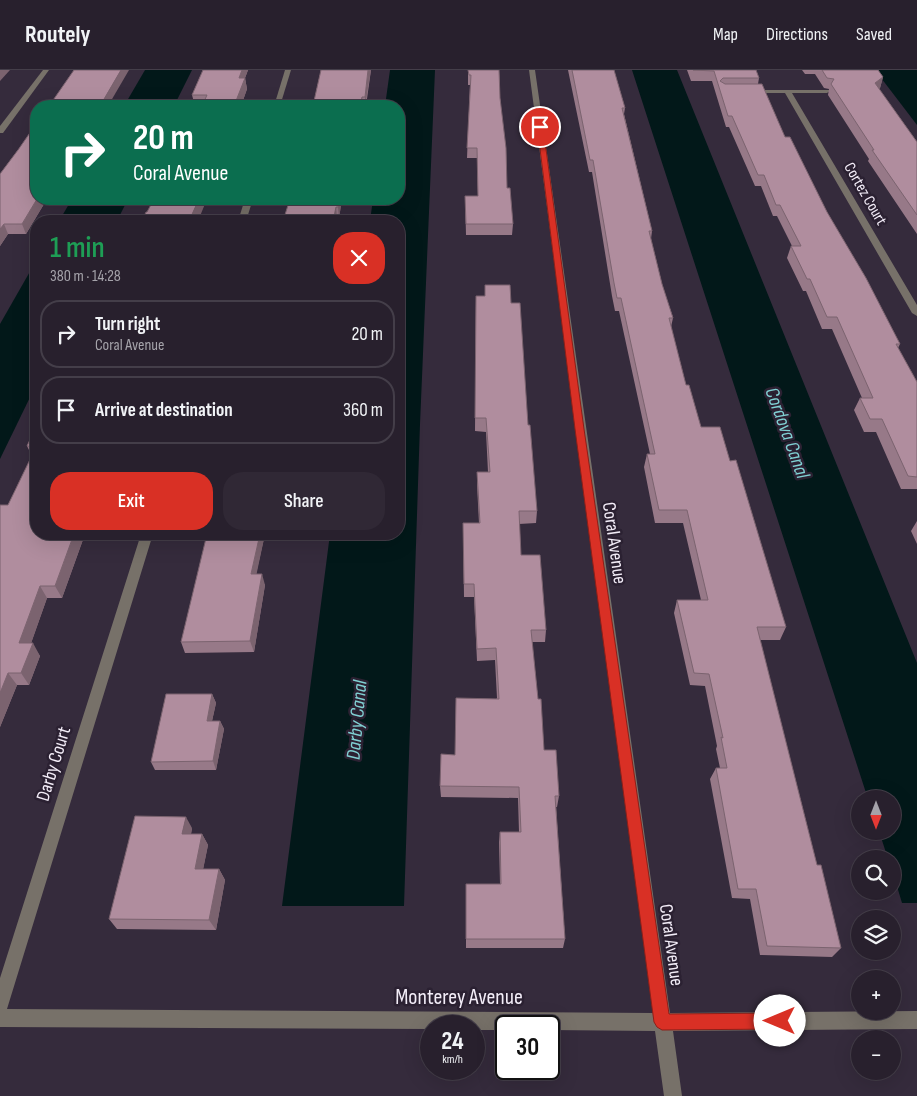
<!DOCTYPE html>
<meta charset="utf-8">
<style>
body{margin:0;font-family:"Sofia Sans Condensed",sans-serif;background:#302835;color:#f1f3f6;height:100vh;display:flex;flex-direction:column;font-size:19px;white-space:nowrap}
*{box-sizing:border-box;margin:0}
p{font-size:16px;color:#a5a3aa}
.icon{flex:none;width:28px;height:28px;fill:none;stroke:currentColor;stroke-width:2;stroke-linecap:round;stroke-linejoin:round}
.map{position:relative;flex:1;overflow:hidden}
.sheet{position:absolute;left:30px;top:145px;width:375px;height:325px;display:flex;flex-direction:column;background:#28202d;border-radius:20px;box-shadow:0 5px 20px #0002,0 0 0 1px #443e49}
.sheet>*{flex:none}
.hud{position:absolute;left:30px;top:30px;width:375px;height:105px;border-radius:20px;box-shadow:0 5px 20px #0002,0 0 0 1px #443e49;background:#0b6e4f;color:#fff;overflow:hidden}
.needle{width:32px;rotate:180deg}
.controls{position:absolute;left:851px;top:720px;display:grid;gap:10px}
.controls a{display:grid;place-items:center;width:50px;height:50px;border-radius:50%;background:#28202d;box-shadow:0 5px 20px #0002,0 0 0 1px #443e49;font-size:25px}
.speed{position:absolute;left:420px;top:945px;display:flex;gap:10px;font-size:25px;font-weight:700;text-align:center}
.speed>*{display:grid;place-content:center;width:65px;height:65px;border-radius:50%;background:#28202d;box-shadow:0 5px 20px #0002,0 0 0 1px #443e49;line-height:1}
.speed small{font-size:12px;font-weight:400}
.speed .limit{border:2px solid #111;border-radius:8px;background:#fff;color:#111}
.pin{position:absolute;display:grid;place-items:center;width:42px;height:42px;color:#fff;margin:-21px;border:2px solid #fff;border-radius:50%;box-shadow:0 1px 5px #0007}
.me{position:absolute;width:55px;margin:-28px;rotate:270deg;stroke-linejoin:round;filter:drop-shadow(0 0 4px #0008)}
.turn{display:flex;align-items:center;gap:18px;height:105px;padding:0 20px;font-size:22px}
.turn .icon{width:65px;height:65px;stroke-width:2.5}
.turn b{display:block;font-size:35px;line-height:42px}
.round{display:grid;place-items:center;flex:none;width:52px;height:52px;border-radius:20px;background:#302835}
.headline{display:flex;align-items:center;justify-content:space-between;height:85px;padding:0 20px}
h1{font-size:30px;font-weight:600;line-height:38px;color:#1e9e55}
.button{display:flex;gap:10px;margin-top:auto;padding:10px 20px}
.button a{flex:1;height:58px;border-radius:20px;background:#d93025;color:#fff;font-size:20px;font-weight:600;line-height:58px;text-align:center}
.button a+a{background:#302835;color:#f1f3f6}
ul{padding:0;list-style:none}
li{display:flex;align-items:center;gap:15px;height:68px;margin:0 10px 8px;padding:0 10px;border:2px solid #443e49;border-radius:20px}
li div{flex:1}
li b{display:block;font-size:19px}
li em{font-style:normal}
header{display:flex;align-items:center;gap:30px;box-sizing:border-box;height:70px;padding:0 25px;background:#28202d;border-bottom:1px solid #443e49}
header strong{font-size:24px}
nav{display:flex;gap:28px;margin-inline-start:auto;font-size:18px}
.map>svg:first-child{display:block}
.water{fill:#021819}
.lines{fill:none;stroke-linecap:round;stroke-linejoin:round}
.minor{fill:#777169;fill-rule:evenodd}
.wall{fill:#977988}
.shaded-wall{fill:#7b636f}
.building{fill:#b08d9e;stroke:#7b636f}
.route{fill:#d93025;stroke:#8d1f18}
.labels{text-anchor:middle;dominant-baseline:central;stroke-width:5;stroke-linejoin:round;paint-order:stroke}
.far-street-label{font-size:16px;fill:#f3edf8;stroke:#2b2132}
.street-label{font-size:19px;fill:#f3edf8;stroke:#2b2132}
.water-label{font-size:20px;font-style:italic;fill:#80d0d3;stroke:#2b2132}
.near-street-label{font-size:22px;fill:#f3edf8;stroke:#2b2132}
</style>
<header>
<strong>Routely</strong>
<nav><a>Map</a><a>Directions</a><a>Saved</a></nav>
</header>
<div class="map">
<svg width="917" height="1026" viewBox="0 0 917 1026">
<rect width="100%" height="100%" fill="#352b3c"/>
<g class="water">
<polygon points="145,0 192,0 174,36 124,36"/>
<polygon points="390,0 435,0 420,354 404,836 282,836 330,464 399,464 399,151 370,151 373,129 399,129 399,36 385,36"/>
<polygon points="632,0 677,0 917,593 917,833 902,833 893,803 892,789 888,789 879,761 892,761 892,729 868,729"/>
<polygon points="875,0 917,0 917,55"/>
<polygon points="72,129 128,129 117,151 59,151"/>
<polygon points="36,191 36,315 0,389 0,254"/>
</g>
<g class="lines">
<g class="minor">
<polygon points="43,0 49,0 3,63 0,63 0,56"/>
<polygon points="285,0 291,0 280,36 274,36"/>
<polygon points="529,0 535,0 670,943 917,941 917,959 673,961 682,1026 664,1026 655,961 549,960 549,956 506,956 506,960 474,960 474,956 431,956 431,959 0,957 0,908 141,464 153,464 7,939 653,943"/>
<polygon points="747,20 829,20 830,21 827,23 792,23 917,235 917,246 912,243 785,23 749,23 746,21"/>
<polygon points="245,129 253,129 246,151 238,151"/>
</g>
</g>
<g class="wall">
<polygon points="203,0 248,0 245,8 247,19 241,36 195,36 192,25"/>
<polygon points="321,0 371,0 366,36 311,36 314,31"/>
<polygon points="468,0 499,0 500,28 507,118 513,154 512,165 466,165 465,126 478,126 477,88 467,88 470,15 468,15"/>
<polygon points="568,0 614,0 625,38 624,44 652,161 651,169 662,214 673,248 671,257 686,315 701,357 730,391 786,557 780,570 760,570 817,795 841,878 832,887 760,885 750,829 732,828 710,709 716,698 720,698 716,679 717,676 705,616 690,615 674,543 677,530 701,530 683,453 655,453 644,397 647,384 650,384 619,241 615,241 612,226 592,102 589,102"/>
<polygon points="687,0 756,0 759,8 758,14 785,67 827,142 900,274 898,278 917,312 917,419 901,419 876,362 864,362 854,340 860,328 862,328 832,259 822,259 806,221 803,221 787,188 791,176 792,176 777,146 773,146 761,116 755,116 729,57 726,57 712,11 691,11"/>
<polygon points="802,0 878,0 883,7 880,18 879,19 917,72 917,164 868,91 869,89 828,25 829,19 824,18 815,4 805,4"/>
<polygon points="18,80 36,129 47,129 26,164 8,164 0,176 0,104"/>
<polygon points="290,129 342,129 339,148 337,148 336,151 283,151"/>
<polygon points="476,226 511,233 528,355 537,441 536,453 519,454 521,485 546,560 545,572 532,572 538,629 544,680 559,726 557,737 556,737 565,869 563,878 466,878 466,814 500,814 499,772 500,762 519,762 518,728 441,727 440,716 455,685 497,628 495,590 477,591 474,527 464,527 463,453 479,453 477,415 477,402 488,402 486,362 475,361"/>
<polygon points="36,357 36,464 85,464 62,528 47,528 31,573 40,586 29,615 17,615 0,657 0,435 8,435 32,386 27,376"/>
<polygon points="917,451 917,474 911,461"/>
<polygon points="265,464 256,504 265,515 254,582 185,583 181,572"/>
<polygon points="212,624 216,633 212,651 220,651 224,659 216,700 155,700 151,692"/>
<polygon points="192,758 191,764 202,764 208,775 203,799 219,799 225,810 216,860 117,859 109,849"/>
</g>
<g class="shaded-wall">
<polygon points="0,0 10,0 0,11"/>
<polygon points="121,0 129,0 108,36 100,36"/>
<polygon points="242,0 248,0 245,8 247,19 241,36 234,36 239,8"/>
<polygon points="368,0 371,0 365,36 365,27"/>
<polygon points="883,7 880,18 871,24 875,13"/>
<polygon points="362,27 363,36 360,36"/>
<polygon points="37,129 47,129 26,164 22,154"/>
<polygon points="199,129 207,129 198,151 189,151"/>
<polygon points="340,129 342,129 339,148 338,137"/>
<polygon points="336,137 337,148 336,151 333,151"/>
<polygon points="4,154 8,164 0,176 0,159"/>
<polygon points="74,464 85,464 62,528 55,516"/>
<polygon points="260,464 265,464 254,516 251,504"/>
<polygon points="262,504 265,515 254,582 250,571"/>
<polygon points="40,516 47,528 27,585 19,573"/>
<polygon points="33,573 40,586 29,615 21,603"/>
<polygon points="8,603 17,615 0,657 0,623"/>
<polygon points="212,624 216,633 210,660 207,651"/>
<polygon points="220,651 224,659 216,700 213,691"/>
<polygon points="186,747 192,758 189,775 182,764"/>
<polygon points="202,764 208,775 201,810 195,799"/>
<polygon points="219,799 225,810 216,860 209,850"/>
</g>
<g class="building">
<polygon points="74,0 121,0 100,36 49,36"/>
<polygon points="203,0 242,0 239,8 245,8 234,36 202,36 207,25 192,25"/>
<polygon points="321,0 368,0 365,27 362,27 360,36 311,36 312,30 314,31"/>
<polygon points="468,0 499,0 500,28 506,78 507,118 510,118 513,154 466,154 465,126 478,126 477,78 467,78 471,5 469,5"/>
<polygon points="572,0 614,0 625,38 622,38 652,161 649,161 662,214 673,248 669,248 686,315 689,315 701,357 720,357 730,391 736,390 786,557 757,557 817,795 821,795 841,878 767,876 756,819 738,819 716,698 727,698 721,667 723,668 709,604 694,603 677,530 708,530 687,440 659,440 647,384 655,384 621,228 617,228 614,213 593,90 590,90"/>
<polygon points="693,0 756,0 759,8 723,8 720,11 725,14 762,14 785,67 790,67 827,142 866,208 900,274 896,274 917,312 917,407 908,406 882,349 870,349 860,328 873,328 837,247 827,247 810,209 807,209 791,176 801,176 780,135 776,135 764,105 758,105 732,46 728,46 714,1"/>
<polygon points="822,0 878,0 883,7 875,13 917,72 917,145 872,80 874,80 831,14 834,9 827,8"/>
<polygon points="36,54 36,129 37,129 22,154 4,154 0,159 0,104 18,80"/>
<polygon points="154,129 199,129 189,151 142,151 146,142 147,142"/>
<polygon points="290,129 340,129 338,137 336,137 333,151 283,151"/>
<polygon points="485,215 510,215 511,233 520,233 528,355 530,355 537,441 519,441 521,485 540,485 546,560 531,560 538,629 541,629 544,680 556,680 559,726 555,726 565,869 466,869 466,814 501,814 500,762 521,762 519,717 440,716 441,684 455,685 456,628 499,629 496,578 477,579 474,514 464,514 463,453 480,453 477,402 490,402 486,348 475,348 476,226 485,226"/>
<polygon points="36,357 36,377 27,376"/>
<polygon points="36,377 36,464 74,464 55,516 40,516 19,573 33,573 21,603 8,603 0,623 0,435 8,435"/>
<polygon points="207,464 260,464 251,504 262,504 250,571 181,572"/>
<polygon points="166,624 212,624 207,651 220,651 213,691 151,692"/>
<polygon points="135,746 186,747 182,764 202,764 195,799 219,799 209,850 109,849"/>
</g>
<polygon class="route" points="537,55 543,57 584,359 669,944 780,943 786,945 788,951 786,957 780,959 662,960 657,957 654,952 575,359"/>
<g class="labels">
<g class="far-street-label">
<text transform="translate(865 124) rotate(60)">Cortez Court</text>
</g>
<g class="street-label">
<text transform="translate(614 473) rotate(82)">Coral Avenue</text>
<text transform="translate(54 694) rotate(-73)">Darby Court</text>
<text transform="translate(671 875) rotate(82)">Coral Avenue</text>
</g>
<g class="water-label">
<text transform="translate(787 363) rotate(70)">Cordova Canal</text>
<text transform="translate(357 650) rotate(-85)">Darby Canal</text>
</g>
<g class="near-street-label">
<text x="459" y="927">Monterey Avenue</text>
</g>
</g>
</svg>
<div class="controls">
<a><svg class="needle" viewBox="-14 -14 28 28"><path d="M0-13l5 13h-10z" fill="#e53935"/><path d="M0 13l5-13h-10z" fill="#a5a3aa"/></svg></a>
<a><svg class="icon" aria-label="search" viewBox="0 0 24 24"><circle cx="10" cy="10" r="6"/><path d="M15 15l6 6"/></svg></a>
<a><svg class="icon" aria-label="layers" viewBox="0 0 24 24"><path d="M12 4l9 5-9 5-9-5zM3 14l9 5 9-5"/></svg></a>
<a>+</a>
<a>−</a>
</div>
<div class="speed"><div>24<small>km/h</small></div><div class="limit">30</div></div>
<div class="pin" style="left:540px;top:57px;background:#d93025"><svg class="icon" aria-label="arrive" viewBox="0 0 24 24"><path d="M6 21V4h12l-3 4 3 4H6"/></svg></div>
<svg class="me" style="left:780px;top:951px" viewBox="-20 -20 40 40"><circle r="19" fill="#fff"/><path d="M0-13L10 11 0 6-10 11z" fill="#d93025"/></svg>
<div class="hud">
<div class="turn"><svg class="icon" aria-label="right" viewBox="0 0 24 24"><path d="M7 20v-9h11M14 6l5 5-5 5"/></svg><div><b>20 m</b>Coral Avenue</div></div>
</div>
<section class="sheet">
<div class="headline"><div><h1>1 min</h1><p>380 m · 14:28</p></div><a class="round" style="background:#d93025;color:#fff"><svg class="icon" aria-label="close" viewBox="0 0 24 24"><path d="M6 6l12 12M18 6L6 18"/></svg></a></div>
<ul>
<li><svg class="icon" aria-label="right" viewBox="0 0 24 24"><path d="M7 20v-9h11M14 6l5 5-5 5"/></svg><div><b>Turn right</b><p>Coral Avenue</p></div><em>20 m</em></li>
<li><svg class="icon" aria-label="arrive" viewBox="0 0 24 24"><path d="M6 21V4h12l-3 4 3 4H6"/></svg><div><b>Arrive at destination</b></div><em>360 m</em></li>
</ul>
<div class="button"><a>Exit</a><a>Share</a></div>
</section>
</div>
